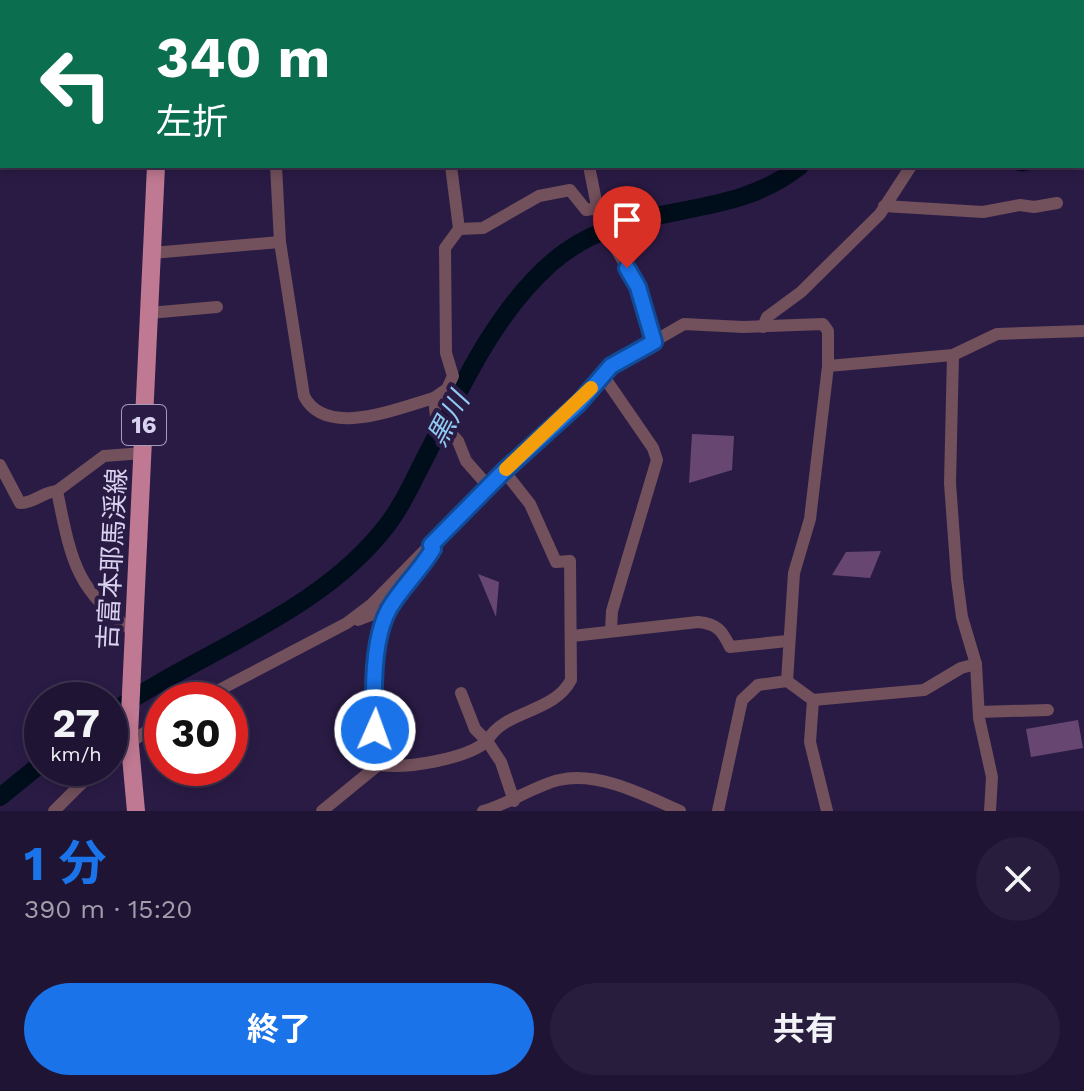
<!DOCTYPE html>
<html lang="ja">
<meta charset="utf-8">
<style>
body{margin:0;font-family:"Work Sans","Noto Sans JP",sans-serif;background:#281d3c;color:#f1f3f6;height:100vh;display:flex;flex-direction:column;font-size:30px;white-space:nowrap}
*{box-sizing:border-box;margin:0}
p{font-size:26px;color:#a29eac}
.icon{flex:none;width:44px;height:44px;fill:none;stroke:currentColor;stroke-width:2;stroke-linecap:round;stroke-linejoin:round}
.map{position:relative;height:811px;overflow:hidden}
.panel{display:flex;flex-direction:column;background:#201434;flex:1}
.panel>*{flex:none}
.top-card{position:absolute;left:0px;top:0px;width:1084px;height:168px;box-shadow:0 4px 12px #0003,0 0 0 2px #3d334f;background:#0b6e4f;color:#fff;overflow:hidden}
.speed{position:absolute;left:24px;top:682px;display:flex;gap:16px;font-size:40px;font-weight:700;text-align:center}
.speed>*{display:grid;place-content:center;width:104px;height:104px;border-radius:50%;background:#201434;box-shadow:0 4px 12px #0003,0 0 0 2px #3d334f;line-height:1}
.speed small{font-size:20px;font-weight:400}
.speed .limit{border:12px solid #d22;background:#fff;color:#111}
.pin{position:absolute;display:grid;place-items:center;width:68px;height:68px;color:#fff;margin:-82px -34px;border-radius:50% 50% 50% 0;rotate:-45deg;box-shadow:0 0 8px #0007}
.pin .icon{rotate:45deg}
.me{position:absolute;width:88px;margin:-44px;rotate:2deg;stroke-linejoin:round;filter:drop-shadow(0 0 6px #0008)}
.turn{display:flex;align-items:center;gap:28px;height:168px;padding:0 24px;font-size:36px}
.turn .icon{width:104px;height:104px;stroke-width:2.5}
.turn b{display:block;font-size:56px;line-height:68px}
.round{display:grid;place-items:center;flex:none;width:84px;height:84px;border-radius:42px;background:#281d3c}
.summary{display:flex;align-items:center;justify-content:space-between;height:136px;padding:0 24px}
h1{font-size:48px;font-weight:700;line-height:60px;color:#1a73e8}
.cta{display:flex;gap:16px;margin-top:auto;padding:16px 24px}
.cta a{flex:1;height:92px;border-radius:48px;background:#1a73e8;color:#fff;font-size:32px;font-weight:700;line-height:92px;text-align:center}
.cta a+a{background:#281d3c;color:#f1f3f6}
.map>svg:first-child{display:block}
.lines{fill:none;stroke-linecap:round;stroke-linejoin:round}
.stream{stroke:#000d1a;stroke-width:3}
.river{stroke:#000d1a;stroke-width:18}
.building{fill:#674771}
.minor{stroke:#72505c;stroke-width:12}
.primary{stroke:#bf7992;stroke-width:18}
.route-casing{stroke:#114b97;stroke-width:20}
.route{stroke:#1a73e8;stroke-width:14}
.slow{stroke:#f59e0b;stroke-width:14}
.labels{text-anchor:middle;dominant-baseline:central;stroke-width:8;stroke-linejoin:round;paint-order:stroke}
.shield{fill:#2a1b45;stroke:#a59cbc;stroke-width:2}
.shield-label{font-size:24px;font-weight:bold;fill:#dad3ef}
.street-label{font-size:26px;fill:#dad3ef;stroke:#2a1b45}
.water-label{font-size:28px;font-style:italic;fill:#8fcbf2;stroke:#2a1b45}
</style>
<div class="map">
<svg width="1084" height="811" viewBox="0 0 1084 811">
<rect width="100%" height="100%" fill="#2a1b45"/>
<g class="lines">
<g class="stream">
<polyline points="910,0 910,2"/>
<polyline points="1082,158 1084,157"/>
<polyline points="1003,166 1022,170 1046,166"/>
</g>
<g class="river">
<polyline points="778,0 779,2"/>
<path d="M110,714C200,651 320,614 388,524C404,503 414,479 426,456C461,388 493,315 550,264C628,195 724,227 800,166"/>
<polyline points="0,797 42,763"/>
</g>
</g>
<g class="building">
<polygon points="692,434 734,436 732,470 689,483"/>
<polygon points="881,551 870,578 832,575 846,552"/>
<polygon points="478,574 499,582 496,617"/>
<polygon points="1078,720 1083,748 1031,757 1026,729"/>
</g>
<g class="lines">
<g class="minor">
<polyline points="413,0 414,2"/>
<polyline points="596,0 596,2"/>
<polyline points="900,0 900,2"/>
<polyline points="277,2 277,0"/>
<path d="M276,166L280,242L304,396C326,439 398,408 434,398"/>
<polyline points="451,166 459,229 445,248 446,353 453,376 447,389 434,398 436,417 458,441 466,461 488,486"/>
<polyline points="589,166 600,221 638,287 654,342"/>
<polyline points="884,206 983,212 1020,205 1034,207 1057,203"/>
<polyline points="459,229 483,228 539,196 570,190 586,210 597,208"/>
<polyline points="152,253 280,242"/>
<polyline points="149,313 217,307"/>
<polyline points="763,327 767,317 801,292 880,214 911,166"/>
<polyline points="953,355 950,483 957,579 962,617 976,664 979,718 992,777 990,811"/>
<polyline points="828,366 953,355 997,334 1084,331"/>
<polyline points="602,374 653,448 657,460 612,611 611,630"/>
<path d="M0,465L20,503C35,503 42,492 57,491"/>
<path d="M504,471L530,504L556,562L570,561L571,680C553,714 505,709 487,741L501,762L514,801"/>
<polyline points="356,618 358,620 389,608"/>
<path d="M134,632C75,590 71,559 57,491L104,456L143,453"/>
<path d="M572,636L698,622C717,624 722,630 730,647L787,641"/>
<polyline points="787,681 813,700 810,742 827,811"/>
<polyline points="200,700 347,623 372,604 488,486 579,403 611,366 684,324 743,327 823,324 828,331 828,366 810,519 794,573 787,681 758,685 742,700 718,811"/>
<polyline points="813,700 924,690 961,668 976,664"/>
<polyline points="979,712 1048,710"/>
<polyline points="110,756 162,721"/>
<path d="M379,765C406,769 467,759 487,741L475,729L461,693"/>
<polyline points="54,811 97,768"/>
<path d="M322,811L383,761C373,721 367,645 390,608C402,588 419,573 431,553"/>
<path d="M483,811C509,804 536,785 559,780C599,771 644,795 680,811"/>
</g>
<g class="primary">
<polyline points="129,0 129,2"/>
<polyline points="136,811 129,735 156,166"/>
</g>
</g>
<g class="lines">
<defs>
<path id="route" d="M375,730C373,696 372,639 389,609C401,588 420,571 433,549L431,545L504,471L579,403L611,366L654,342L638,287L627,268"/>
</defs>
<use href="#route" class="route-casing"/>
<use href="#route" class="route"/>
<polyline class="slow" points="506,469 591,388"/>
</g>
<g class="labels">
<rect class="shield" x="122" y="405" width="44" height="40" rx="6"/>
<g class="shield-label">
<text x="144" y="425">16</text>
</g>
<g class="street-label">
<text transform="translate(112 559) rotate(-87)">吉富本耶馬渓線</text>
</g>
<g class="water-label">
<text transform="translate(448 419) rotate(-62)">黒川</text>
</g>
</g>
</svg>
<div class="speed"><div>27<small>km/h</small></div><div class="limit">30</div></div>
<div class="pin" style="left:627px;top:268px;background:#d93025"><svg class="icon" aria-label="arrive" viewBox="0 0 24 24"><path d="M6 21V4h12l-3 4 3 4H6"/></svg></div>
<svg class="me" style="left:375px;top:730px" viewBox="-20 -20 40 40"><circle r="17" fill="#1a73e8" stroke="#fff" stroke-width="3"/><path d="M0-11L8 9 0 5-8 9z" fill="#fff"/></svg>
<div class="top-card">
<div class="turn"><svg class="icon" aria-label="left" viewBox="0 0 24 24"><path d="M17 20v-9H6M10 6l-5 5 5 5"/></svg><div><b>340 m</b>左折</div></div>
</div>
</div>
<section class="panel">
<div class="summary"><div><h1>1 分</h1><p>390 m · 15:20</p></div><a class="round"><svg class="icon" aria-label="close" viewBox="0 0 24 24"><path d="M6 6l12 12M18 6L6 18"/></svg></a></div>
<div class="cta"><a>終了</a><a>共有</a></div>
</section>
